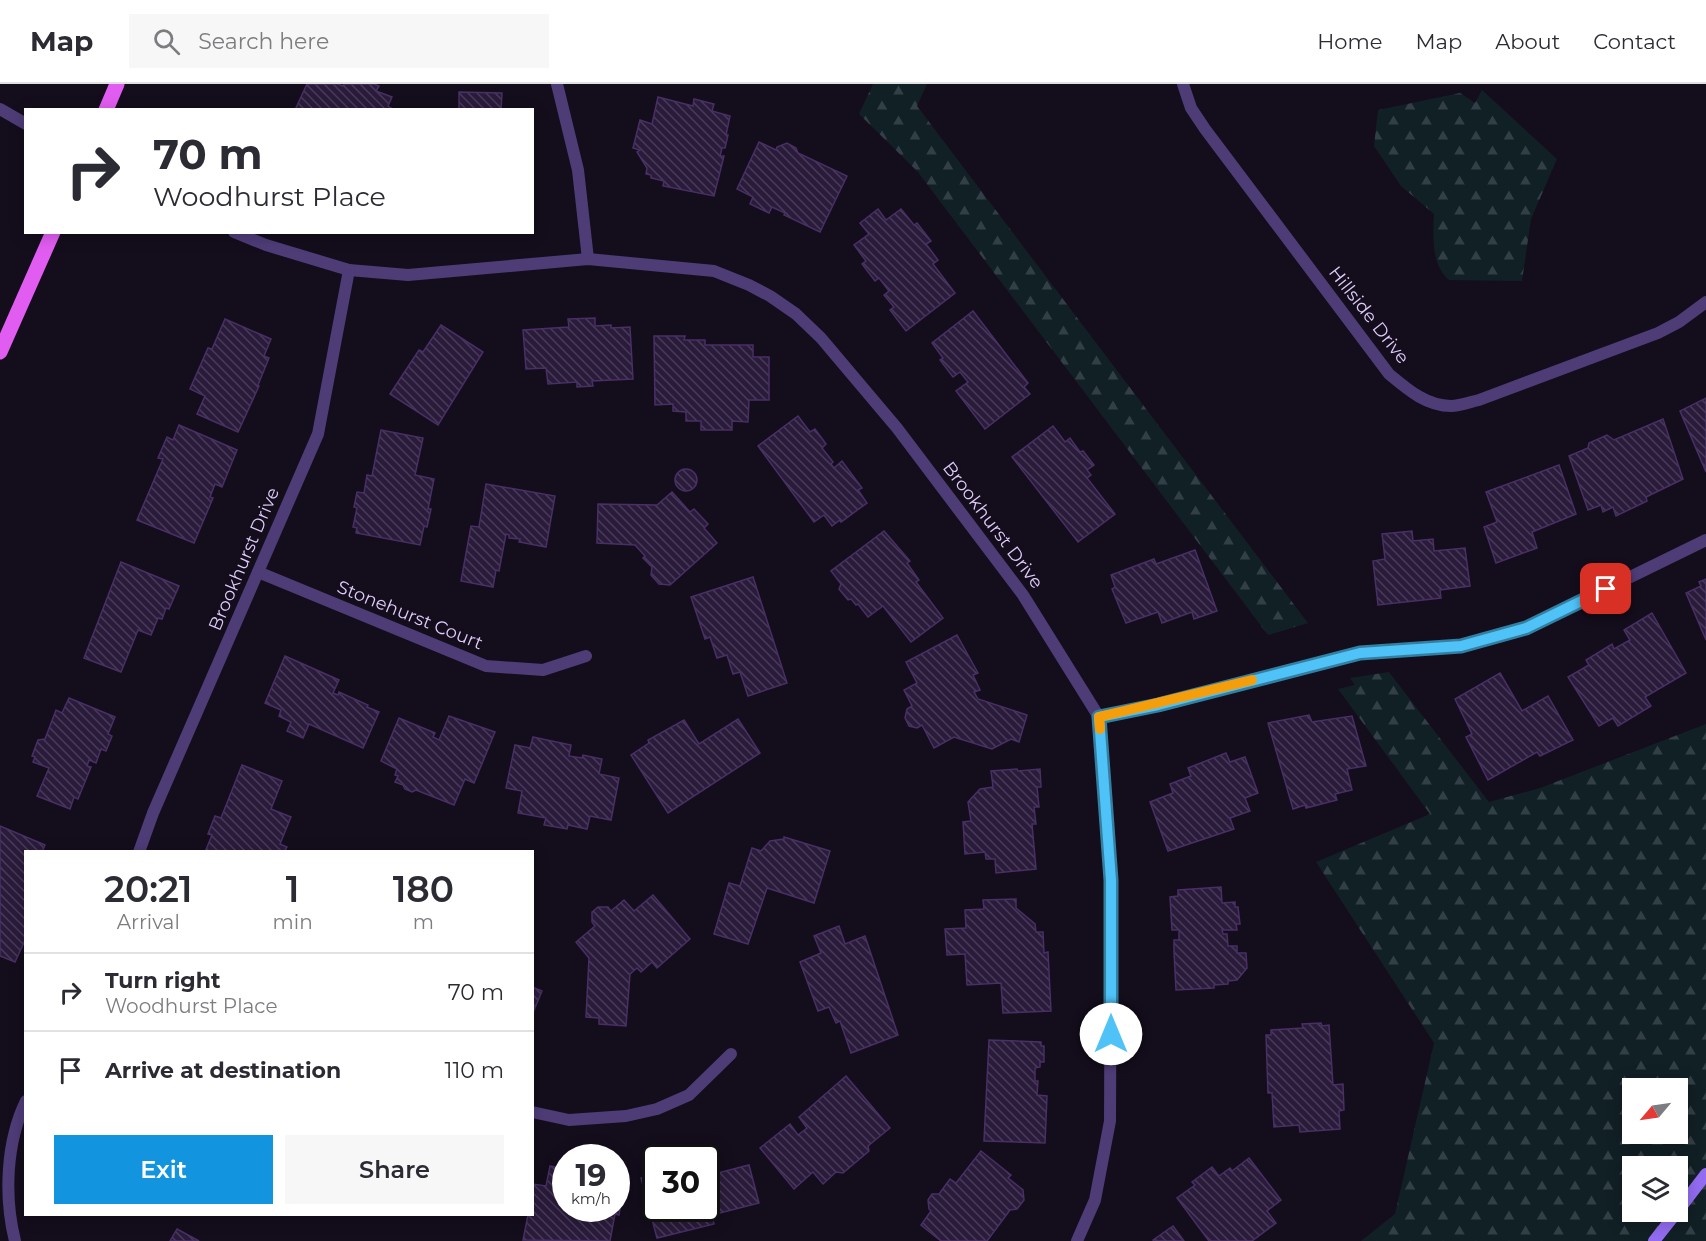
<!DOCTYPE html>
<style>
body{margin:0;font-family:Montserrat,sans-serif;background:#f7f7f7;color:#2b2b33;height:100vh;display:flex;flex-direction:column;font-size:22px;white-space:nowrap}
*{box-sizing:border-box;margin:0}
p{font-size:20px;color:#7c7c81}
.icon{flex:none;width:33px;height:33px;fill:none;stroke:currentColor;stroke-width:2;stroke-linecap:round;stroke-linejoin:round}
.map{position:relative;flex:1;overflow:hidden}
.sheet{position:absolute;left:24px;top:766px;width:510px;height:366px;display:flex;flex-direction:column;background:#fff;border-radius:0px;box-shadow:0 3px 15px #0003}
.sheet>*{flex:none}
.banner{position:absolute;left:24px;top:24px;width:510px;height:126px;border-radius:0px;box-shadow:0 3px 15px #0003;background:#fff;color:#2b2b33;overflow:hidden}
.needle{width:39px;rotate:241deg}
.tools{position:absolute;left:1622px;top:994px;display:grid;gap:12px}
.tools a{display:grid;place-items:center;width:66px;height:66px;border-radius:0px;background:#fff;box-shadow:0 3px 15px #0003;font-size:30px}
.speed{position:absolute;left:552px;top:1060px;display:flex;gap:12px;font-size:30px;font-weight:700;text-align:center}
.speed>*{display:grid;place-content:center;width:78px;height:78px;border-radius:50%;background:#fff;box-shadow:0 3px 15px #0003;line-height:1}
.speed small{font-size:15px;font-weight:400}
.speed .limit{border:3px solid #111;border-radius:9px;background:#fff;color:#111}
.pin{position:absolute;display:grid;place-items:center;width:51px;height:51px;color:#fff;margin:-26px;border-radius:12px;box-shadow:0 3px 9px #0006}
.me{position:absolute;width:66px;margin:-33px;rotate:0deg;stroke-linejoin:round;filter:drop-shadow(0 0 4px #0008)}
.turn{display:flex;align-items:center;gap:21px;height:126px;padding:0 30px;font-size:27px}
.turn .icon{width:78px;height:78px;stroke-width:2.5}
.turn b{display:block;font-size:42px;line-height:51px}
.eta{display:flex;justify-content:space-evenly;align-items:center;height:102px;text-align:center}
.eta b{font-size:36px;font-weight:600;line-height:42px}
.button{display:flex;gap:12px;margin-top:auto;padding:12px 30px}
.button a{flex:1;height:69px;border-radius:0px;background:#1394df;color:#fff;font-size:24px;font-weight:600;line-height:69px;text-align:center}
.button a+a{background:#f7f7f7;color:#2b2b33}
ul{padding:0;list-style:none}
li{display:flex;align-items:center;gap:18px;height:78px;padding:0 30px;border-top:2px solid #e1e1e2}
li div{flex:1}
li b{display:block;font-size:22px}
li em{font-style:normal}
header{display:flex;align-items:center;gap:36px;box-sizing:border-box;height:84px;padding:0 30px;background:#fff;border-bottom:2px solid #e1e1e2}
header strong{font-size:28px}
nav{display:flex;gap:33px;margin-inline-start:auto;font-size:21px}
.search{width:420px;height:54px;background:#f7f7f7;display:flex;align-items:center;gap:15px;box-sizing:border-box;padding:0 21px;border-radius:0px;color:#7c7c81;font-size:22px}
.map>svg:first-child{display:block}
.forest{fill:url(#forest-firs);fill-rule:evenodd}
.building{fill:url(#building-back-hatch);stroke:#482f65;stroke-width:1.5}
.lines{fill:none;stroke-linecap:round;stroke-linejoin:round}
.street{stroke:#4e3c77;stroke-width:12}
.secondary{stroke:#936cf2;stroke-width:12}
.primary{stroke:#e15df1;stroke-width:15}
.route-casing{stroke:#337fa1;stroke-width:15}
.route{stroke:#4fc3f7;stroke-width:10}
.slow{stroke:#f59e0b;stroke-width:10}
.labels{text-anchor:middle;dominant-baseline:central;stroke-width:6;stroke-linejoin:round;paint-order:stroke}
.street-label{font-size:18px;fill:#deccfb;stroke:#140d1c}
</style>
<header>
<strong>Map</strong>
<div class="search"><svg class="icon" aria-label="search" viewBox="0 0 24 24"><circle cx="10" cy="10" r="6"/><path d="M15 15l6 6"/></svg>Search here</div>
<nav><a>Home</a><a>Map</a><a>About</a><a>Contact</a></nav>
</header>
<div class="map">
<svg width="1706" height="1157" viewBox="0 0 1706 1157">
<defs>
<pattern id="forest-firs" width="22" height="20" patternUnits="userSpaceOnUse" patternTransform="scale(1.5)"><rect width="22" height="20" fill="#112025"/><path d="M5 1l3.5 6h-7zM16 11l3.5 6h-7z" fill="#333f46"/></pattern>
<pattern id="building-back-hatch" width="6" height="6" patternUnits="userSpaceOnUse" patternTransform="scale(1.5)"><rect width="6" height="6" fill="#2a1b3b"/><path d="M-1 5l2 2M0 0l6 6M5-1l2 2" fill="none" stroke="#483b58"/></pattern>
</defs>
<rect width="100%" height="100%" fill="#140d1c"/>
<g class="forest">
<polygon points="873,0 927,0 917,22 1308,539 1268,551 917,87 859,30"/>
<path d="M1482,6L1557,75L1531,135L1522,197L1449,196C1431,181 1433,152 1434,130L1401,102L1374,62L1378,26L1460,9L1475,19Z"/>
<path d="M1389,588L1489,718L1540,704L1706,640V1157H1361L1395,1130L1434,959L1316,778L1430,730L1338,605L1355,601L1350,594ZM1632,1005H1677V1050H1632ZM1632,1083H1677V1128H1632Z"/>
</g>
<g class="building">
<polygon points="307,0 338,0 343,2 344,0 374,0 379,2 376,7 392,13 388,22 394,26 295,26"/>
<polygon points="459,8 502,9 501,26 459,26"/>
<polygon points="658,13 693,22 694,15 714,20 712,27 730,32 726,51 728,51 725,64 722,64 720,72 724,72 714,112 663,102 664,97 651,94 651,91 646,90 647,84 637,68 640,66 633,64 640,36 652,40"/>
<polygon points="759,58 776,66 777,63 787,59 796,64 798,69 847,92 820,148 784,131 785,129 772,123 769,129 750,120 753,113 737,105"/>
<polygon points="878,125 886,136 901,125 914,141 917,139 931,157 926,160 938,176 933,180 955,209 906,247 890,226 894,223 884,211 889,207 879,194 875,197 862,180 866,177 854,161 869,150 860,139"/>
<polygon points="973,227 1028,299 1024,303 1030,310 985,345 956,307 968,298 960,288 953,293 940,276 943,274 932,259"/>
<polygon points="595,234 595,242 611,241 611,244 630,243 633,295 592,297 593,302 577,303 577,298 548,300 546,284 526,285 523,246 569,243 568,235"/>
<polygon points="225,235 271,255 264,272 269,274 258,301 259,302 238,348 197,330 205,312 190,305 208,264 212,265"/>
<polygon points="441,241 483,268 438,341 390,310 419,266 423,268"/>
<polygon points="654,252 685,252 684,256 705,256 705,261 753,261 753,273 769,273 769,316 749,316 748,338 732,337 732,346 701,346 701,337 686,337 686,328 673,327 673,320 655,321"/>
<polygon points="1706,314 1706,388 1680,327"/>
<polygon points="798,332 810,348 815,345 826,360 822,364 833,378 831,380 834,384 842,377 862,404 858,406 867,419 841,438 840,436 832,442 824,431 814,438 758,362"/>
<polygon points="1663,335 1683,395 1646,413 1647,417 1616,432 1613,423 1603,428 1601,421 1588,426 1569,372 1588,364 1589,359 1607,351 1614,356"/>
<polygon points="179,341 237,366 222,403 215,400 210,413 213,414 194,459 137,436 163,375 158,374 167,353 173,356"/>
<polygon points="1053,342 1065,358 1070,354 1080,368 1083,367 1094,381 1087,386 1091,391 1087,394 1115,430 1078,458 1012,373"/>
<polygon points="381,346 423,354 415,391 434,395 428,425 431,425 427,443 424,442 420,461 356,449 357,444 353,443 357,424 354,423 357,408 364,409 367,391 372,392"/>
<polygon points="1559,381 1576,430 1532,448 1537,464 1496,479 1484,443 1497,438 1486,408"/>
<circle cx="686" cy="396" r="11"/>
<polygon points="486,400 555,412 546,463 519,458 520,455 509,454 509,451 506,450 499,487 496,486 493,503 461,497 471,442 479,443"/>
<polygon points="672,408 690,428 694,425 708,440 704,444 717,459 670,501 659,500 651,491 652,483 643,474 645,472 635,461 597,459 598,420 657,421"/>
<polygon points="884,447 910,477 907,479 919,496 916,498 943,534 911,558 883,522 868,533 858,520 856,521 851,515 848,516 839,505 841,500 831,487"/>
<polygon points="1412,447 1413,457 1433,455 1434,467 1465,464 1470,502 1440,506 1441,514 1378,521 1373,477 1385,475 1382,450"/>
<polygon points="1195,466 1217,527 1194,535 1192,528 1162,539 1158,528 1126,539 1112,505 1115,503 1111,491 1154,475 1156,480"/>
<polygon points="121,478 179,502 169,525 166,524 162,535 158,534 151,551 138,546 121,588 84,574"/>
<polygon points="753,493 787,599 748,612 740,588 733,590 727,571 717,574 710,553 705,555 691,513"/>
<polygon points="1706,495 1706,556 1686,509 1701,502 1699,498"/>
<polygon points="1652,529 1686,589 1645,613 1651,622 1618,642 1613,634 1599,642 1568,593 1589,581 1586,576 1612,560 1614,565 1630,556 1624,546"/>
<polygon points="957,551 978,589 973,591 980,606 974,608 978,615 1027,631 1019,658 1011,655 992,665 954,653 934,664 922,641 917,644 909,642 905,634 907,625 912,622 904,606 917,599 906,578"/>
<polygon points="285,572 339,596 333,609 338,611 339,608 368,621 367,623 379,628 363,664 309,640 303,654 287,647 291,638 279,632 281,626 265,619"/>
<polygon points="1500,589 1522,627 1548,612 1573,656 1540,672 1537,668 1488,696 1466,653 1472,650 1455,615"/>
<polygon points="69,614 115,633 108,650 112,652 106,667 101,665 96,679 89,676 87,682 91,683 78,715 74,713 70,725 37,712 49,684 33,678 35,673 32,672 38,656 45,655 56,626 62,629"/>
<polygon points="1309,631 1312,638 1352,632 1366,682 1347,685 1352,706 1335,710 1337,716 1306,724 1305,721 1293,725 1268,639"/>
<polygon points="449,632 495,648 474,699 465,695 454,721 416,706 412,708 405,705 403,701 395,698 398,692 395,691 397,685 381,677 399,634 435,649 433,653 439,656"/>
<polygon points="738,635 760,669 668,729 631,671 649,659 648,656 684,636 699,660"/>
<polygon points="533,653 571,661 569,672 582,674 583,671 602,675 599,690 619,694 611,736 590,732 587,745 568,741 567,745 544,741 546,734 518,729 522,707 506,704 515,661 530,664"/>
<polygon points="1226,669 1230,678 1245,673 1258,709 1245,714 1250,727 1230,734 1234,745 1168,767 1150,718 1173,709 1170,700 1191,692 1188,684"/>
<polygon points="242,681 282,697 271,725 291,733 280,760 287,763 284,768 205,768 212,751 208,750 215,732 221,734"/>
<polygon points="1017,685 1018,687 1040,685 1041,703 1037,703 1039,723 1034,723 1036,740 1032,740 1036,785 996,789 995,775 986,775 985,768 965,770 963,738 971,737 968,718 980,705 993,703 991,687"/>
<polygon points="0,742 45,761 42,768 26,768 26,854 15,878 0,872"/>
<polygon points="784,753 830,767 814,819 767,804 748,860 714,850 729,799 740,802 752,764 761,767 770,757 784,755"/>
<polygon points="1221,803 1222,819 1235,818 1235,823 1238,823 1240,840 1236,840 1237,846 1222,846 1223,850 1227,850 1228,862 1237,862 1237,869 1246,869 1247,884 1237,896 1228,897 1228,900 1214,901 1214,904 1176,906 1174,867 1174,856 1179,856 1179,846 1172,846 1170,813 1178,812 1178,806"/>
<polygon points="653,811 690,855 657,884 652,878 641,888 637,884 630,890 626,942 599,940 599,934 586,933 589,874 576,858 595,842 592,838 592,828 598,823 608,823 611,827 624,816 634,827"/>
<polygon points="1016,815 1016,824 1035,840 1036,848 1043,848 1044,869 1048,868 1051,927 1003,929 1001,899 967,901 965,870 947,871 945,845 966,844 965,826 984,825 983,816"/>
<polygon points="839,842 845,860 865,852 898,951 851,969 840,937 836,939 829,923 818,927 800,878 821,869 814,852"/>
<polygon points="532,903 542,907 532,931"/>
<polygon points="1321,939 1322,942 1329,941 1333,1001 1343,1000 1344,1026 1339,1027 1340,1045 1300,1048 1299,1041 1274,1043 1272,1009 1268,1009 1266,951 1271,951 1271,946 1303,944 1302,940"/>
<polygon points="989,956 1041,958 1041,962 1044,962 1044,978 1040,978 1040,983 1035,984 1035,997 1038,997 1037,1011 1047,1012 1045,1059 984,1057"/>
<polygon points="846,992 890,1044 868,1062 869,1067 843,1089 836,1088 823,1100 813,1088 794,1105 760,1064 790,1040 798,1051 807,1044 799,1033"/>
<polygon points="981,1067 1011,1091 1008,1094 1023,1106 1024,1116 1017,1125 1010,1126 987,1157 941,1157 921,1141 931,1127 929,1125 928,1116 932,1110 939,1110 950,1095 956,1099"/>
<polygon points="1249,1074 1281,1116 1267,1127 1276,1139 1252,1157 1209,1157 1177,1114 1195,1101 1192,1098 1212,1083 1219,1092 1230,1084 1232,1087"/>
<polygon points="749,1081 759,1119 712,1131 714,1140 657,1154 641,1094 656,1090 656,1125 706,1125 706,1092"/>
<polygon points="550,1082 566,1085 566,1125 616,1125 616,1088 626,1090 619,1131 615,1130 610,1157 523,1156 528,1131 532,1131 533,1100 546,1102"/>
<polygon points="1173,1142 1184,1157 1154,1157 1153,1156"/>
<polygon points="177,1145 199,1157 170,1157"/>
</g>
<g class="lines">
<g class="street">
<polyline points="557,0 578,86 588,175"/>
<path d="M1183,0L1191,24L1205,45L1389,290C1407,305 1426,322 1451,322C1460,322 1470,318 1479,316L1658,249L1679,238L1706,218"/>
<polyline points="0,25 26,40"/>
<polyline points="234,148 266,161 349,186 408,191 588,175 714,187 749,201 770,212 796,230 821,254 897,344 1023,511 1099,633 1111,796 1110,1037 1095,1116 1077,1157"/>
<polyline points="258,488 486,582 543,586 586,572"/>
<polyline points="1099,633 1158,621 1360,569 1461,562 1526,544 1706,456"/>
<polyline points="139,768 153,729 318,350 349,186"/>
<polyline points="532,1028 569,1036 626,1032 657,1025 689,1011 731,970"/>
<path d="M15,1157C4,1113 6,1058 26,1017"/>
</g>
<g class="secondary">
<polyline points="1677,1128 1706,1090"/>
<polyline points="1654,1157 1677,1128"/>
</g>
<g class="primary">
<polyline points="106,26 117,0"/>
<polyline points="0,268 53,148"/>
</g>
</g>
<g class="lines">
<defs>
<polyline id="route" points="1111,950 1111,796 1099,633 1158,621 1360,569 1461,562 1526,544 1606,505"/>
</defs>
<use href="#route" class="route-casing"/>
<use href="#route" class="route"/>
<polyline class="slow" points="1100,645 1099,633 1252,596"/>
</g>
<g class="labels">
<g class="street-label">
<text transform="translate(1369 231) rotate(52)">Hillside Drive</text>
<text transform="translate(993 441) rotate(53)">Brookhurst Drive</text>
<text transform="translate(244 475) rotate(-67)">Brookhurst Drive</text>
<text transform="translate(410 531) rotate(22)">Stonehurst Court</text>
</g>
</g>
</svg>
<div class="tools">
<a><svg class="needle" viewBox="-14 -14 28 28"><path d="M0-13l5 13h-10z" fill="#e53935"/><path d="M0 13l5-13h-10z" fill="#7c7c81"/></svg></a>
<a><svg class="icon" aria-label="layers" viewBox="0 0 24 24"><path d="M12 4l9 5-9 5-9-5zM3 14l9 5 9-5"/></svg></a>
</div>
<div class="speed"><div>19<small>km/h</small></div><div class="limit">30</div></div>
<div class="pin" style="left:1606px;top:505px;background:#d93025"><svg class="icon" aria-label="arrive" viewBox="0 0 24 24"><path d="M6 21V4h12l-3 4 3 4H6"/></svg></div>
<svg class="me" style="left:1111px;top:950px" viewBox="-20 -20 40 40"><circle r="19" fill="#fff"/><path d="M0-13L10 11 0 6-10 11z" fill="#4fc3f7"/></svg>
<div class="banner">
<div class="turn"><svg class="icon" aria-label="right" viewBox="0 0 24 24"><path d="M7 20v-9h11M14 6l5 5-5 5"/></svg><div><b>70 m</b>Woodhurst Place</div></div>
</div>
<section class="sheet">
<div class="eta">
<div><b>20:21</b><p>Arrival</p></div>
<div><b>1</b><p>min</p></div>
<div><b>180</b><p>m</p></div>
</div>
<ul>
<li><svg class="icon" aria-label="right" viewBox="0 0 24 24"><path d="M7 20v-9h11M14 6l5 5-5 5"/></svg><div><b>Turn right</b><p>Woodhurst Place</p></div><em>70 m</em></li>
<li><svg class="icon" aria-label="arrive" viewBox="0 0 24 24"><path d="M6 21V4h12l-3 4 3 4H6"/></svg><div><b>Arrive at destination</b></div><em>110 m</em></li>
</ul>
<div class="button"><a>Exit</a><a>Share</a></div>
</section>
</div>
